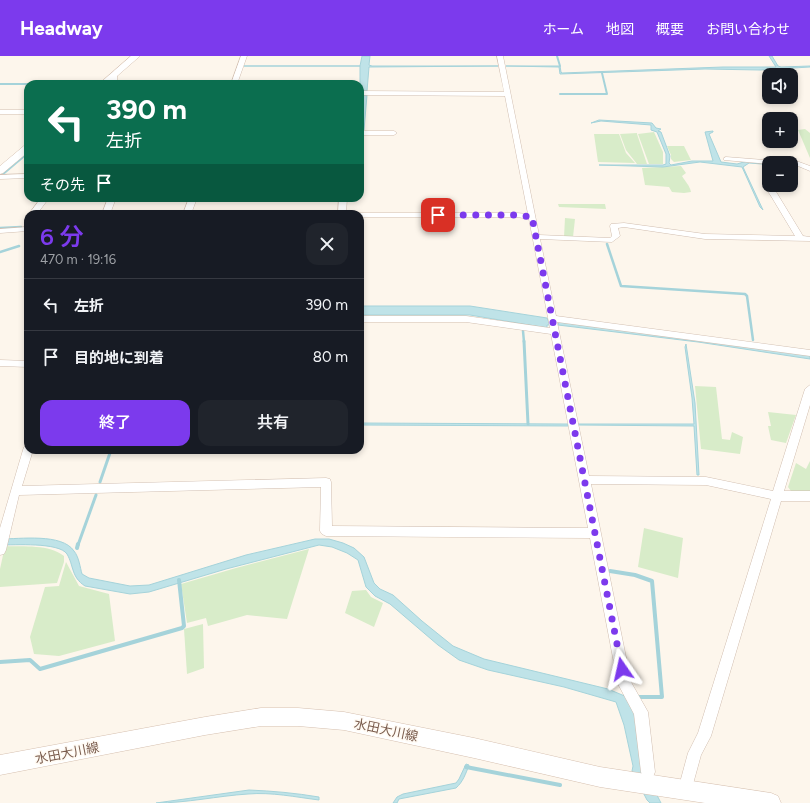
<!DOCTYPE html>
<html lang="ja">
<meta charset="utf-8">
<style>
body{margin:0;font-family:Figtree,"Noto Sans JP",sans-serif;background:#20242c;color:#f1f3f6;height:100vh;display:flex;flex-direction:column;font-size:15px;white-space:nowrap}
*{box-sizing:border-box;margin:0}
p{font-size:13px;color:#9ea1a6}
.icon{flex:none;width:22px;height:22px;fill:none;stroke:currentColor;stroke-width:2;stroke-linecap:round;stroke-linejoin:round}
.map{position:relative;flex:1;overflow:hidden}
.drawer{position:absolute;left:24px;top:154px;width:340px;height:244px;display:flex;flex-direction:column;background:#171b24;border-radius:12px;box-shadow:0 2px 6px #0003}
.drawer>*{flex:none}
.guide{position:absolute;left:24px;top:24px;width:340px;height:122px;border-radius:12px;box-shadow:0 2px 6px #0003;background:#0b6e4f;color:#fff;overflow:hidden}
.tools{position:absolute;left:762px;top:12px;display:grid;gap:8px}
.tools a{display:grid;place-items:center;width:36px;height:36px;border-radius:8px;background:#171b24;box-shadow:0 2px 6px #0003;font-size:20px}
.pin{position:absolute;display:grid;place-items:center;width:34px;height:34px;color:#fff;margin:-17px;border-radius:8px;box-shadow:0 2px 6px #0006}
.me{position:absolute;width:44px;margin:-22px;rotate:349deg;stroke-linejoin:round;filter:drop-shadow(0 0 3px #0008)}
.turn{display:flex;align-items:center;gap:14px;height:84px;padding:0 16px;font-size:18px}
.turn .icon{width:52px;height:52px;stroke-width:2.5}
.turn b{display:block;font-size:28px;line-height:34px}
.then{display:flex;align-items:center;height:38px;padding:0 16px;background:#0003;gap:8px;font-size:15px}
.round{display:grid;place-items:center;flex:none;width:42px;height:42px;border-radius:12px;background:#20242c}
.summary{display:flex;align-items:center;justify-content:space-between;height:68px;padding:0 16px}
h1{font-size:24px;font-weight:600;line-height:30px;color:#7c3aed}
.button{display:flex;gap:8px;margin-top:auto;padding:8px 16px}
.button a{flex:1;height:46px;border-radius:12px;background:#7c3aed;color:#fff;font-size:16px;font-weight:600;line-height:46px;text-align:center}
.button a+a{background:#20242c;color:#f1f3f6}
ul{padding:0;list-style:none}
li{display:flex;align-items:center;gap:12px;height:52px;padding:0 16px;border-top:1px solid #363941}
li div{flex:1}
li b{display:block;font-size:15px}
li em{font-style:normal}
header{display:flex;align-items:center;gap:24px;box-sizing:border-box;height:56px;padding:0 20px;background:#7c3aed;color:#fff}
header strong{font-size:19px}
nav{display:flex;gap:22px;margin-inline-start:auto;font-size:14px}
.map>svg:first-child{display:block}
.green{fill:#d8ecc9}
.water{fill:#bfe3e8;stroke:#a5d3da}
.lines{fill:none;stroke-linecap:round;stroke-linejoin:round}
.stream-far3{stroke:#a5d3da;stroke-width:2}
.stream-far2{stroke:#a5d3da;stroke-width:2.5}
.stream-far1{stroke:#a5d3da;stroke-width:3}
.stream{stroke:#a5d3da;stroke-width:4}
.street-casing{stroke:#d1beb0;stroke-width:1}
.secondary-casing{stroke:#d6c0b0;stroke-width:1}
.street{fill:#fff;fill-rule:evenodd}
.secondary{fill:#fff;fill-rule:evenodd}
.route{stroke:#7c3aed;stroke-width:7;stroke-dasharray:0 12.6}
.labels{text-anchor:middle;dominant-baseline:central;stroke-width:3;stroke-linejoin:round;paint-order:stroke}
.near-street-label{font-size:13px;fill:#7a5c4d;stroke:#fffaf3}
</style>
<header>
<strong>Headway</strong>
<nav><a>ホーム</a><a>地図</a><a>概要</a><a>お問い合わせ</a></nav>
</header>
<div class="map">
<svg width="810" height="747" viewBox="0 0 810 747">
<rect width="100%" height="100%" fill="#fdf6ec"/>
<g class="green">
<polygon points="805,73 810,77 810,102 798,74"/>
<polygon points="654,76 663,96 663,108 649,108 638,78"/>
<polygon points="637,77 637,78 647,108 637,108 626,94 620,78"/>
<polygon points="594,78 619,78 626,97 635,107 598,106"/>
<polygon points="667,90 684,90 691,104 674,106 671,103 671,99"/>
<path d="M681,110L686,117L682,120C685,125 690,130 691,136L684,137L672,136L669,131L645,129L642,112Z"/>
<polygon points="558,148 605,148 606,153 559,151"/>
<polygon points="565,162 575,163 573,181 564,181"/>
<polygon points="695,330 716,331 722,383 730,384 732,376 743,381 740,398 701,393"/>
<polygon points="768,356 796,359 786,387 771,384 768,370 771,370"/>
<polygon points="810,405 810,435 791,435 788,431 796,407 806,413"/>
<polygon points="644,472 683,482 678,522 638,511"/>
<path d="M5,490C24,491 49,488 64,500V506L57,527L0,531V513Z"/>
<polygon points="309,493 287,563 247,559 208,570 206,562 187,567 181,528 236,512"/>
<polygon points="66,506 79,530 109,538 115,585 59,600 34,598 30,581 45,531 59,530"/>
<polygon points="366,534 371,541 383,547 374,571 345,557 352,535"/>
<polygon points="203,568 204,612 187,618 184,573"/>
</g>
<g class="water">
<polygon points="362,0 370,0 369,9 372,10 498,10 369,11 367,35 360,35 360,10 244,10 360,10"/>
<polygon points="769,0 772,0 778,10 781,11 810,10 810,11 760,14 705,13 560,18 559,11 506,10 560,10 561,16 562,17 723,11 776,11"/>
<polygon points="360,39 367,39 364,74 360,74"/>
<polygon points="599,64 652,67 656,72 661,73 658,75 661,76 670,100 669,107 671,109 692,105 713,105 705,76 713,75 713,76 709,78 721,106 737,108 747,105 762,107 762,108 749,107 743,111 763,154 760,151 742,111 700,106 663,111 599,109 663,109 666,108 666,98 657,76 651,74 651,69 601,65 591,67"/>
<polygon points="360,250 470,250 547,262 550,269 547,269 547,272 470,259 360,259"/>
<polygon points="559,266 810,299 810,303 698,286 558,269"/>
<polygon points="686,288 695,347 699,419 697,419 694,370 578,369 578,368 694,368 692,342 685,291"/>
<polygon points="360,367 568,368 568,370 360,369"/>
<path d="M0,483C20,483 62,477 74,495C79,501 80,511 82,518L89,522L130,530L149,529L246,499L315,483H329L343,487L354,492L364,501L374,527L380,533L393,539L422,565L453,590L484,603L608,633L627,641L638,659L644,714L661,747H650L647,744L632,715L633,710L624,669L616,646L564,631L488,614L459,604L438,589L390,548L375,540L366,531L358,504L347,497L332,491L319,489L226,513L149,536L130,538L85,530C71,521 74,510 67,498C59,486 14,489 0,489Z"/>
<path d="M466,708L469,709C466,717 463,726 456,732L399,743L397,747H393L397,741L403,738L456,727L459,723Z"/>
<path d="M249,734C273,735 295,737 319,741V744C295,741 272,736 248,738C217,740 187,747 156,747Z"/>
</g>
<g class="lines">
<g class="stream-far3">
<polyline points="557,0 560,10"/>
<polyline points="0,28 28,28"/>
<polyline points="48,28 104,26"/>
<polyline points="560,38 607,38 602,17"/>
<polyline points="6,119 2,119 28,97"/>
</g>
<g class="stream-far2">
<polyline points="0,172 21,171"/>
<polyline points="607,188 621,230 745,238 747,240 753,284"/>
<polyline points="0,196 19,190"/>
<polyline points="523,275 524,286"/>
</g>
<g class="stream-far1">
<polyline points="524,285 528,368"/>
<polyline points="100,426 111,394"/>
<polyline points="78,489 96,439"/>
</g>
<g class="stream">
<polyline points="77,492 78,488"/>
<polyline points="610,515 635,519 652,525 662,641 638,641"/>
<polyline points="0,606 30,604 40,613 182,572 184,570 179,524"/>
<polyline points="466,711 560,729"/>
</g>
<defs>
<g id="street">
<polygon points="241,0 247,0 237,28 231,28"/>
<polygon points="497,0 503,0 539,179 610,182 612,180 610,170 611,168 624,167 705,178 795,180 771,140 767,134 771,132 775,134 803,180 810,181 810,185 705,183 624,171 618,172 620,180 612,186 540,183 556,260 810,294 810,300 557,266 589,420 706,421 773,435 805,333 810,329 810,349 784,435 810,435 810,445 781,445 711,680 701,699 690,739 685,741 680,739 678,734 688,697 698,677 771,443 706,429 591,428 631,626 648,656 655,716 653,721 648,723 643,721 641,716 634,658 618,628 590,482 326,480 322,478 320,475 321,431 19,439 6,494 4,498 0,499 0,472 23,394 24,391 28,390 28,394 33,394 22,430 326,422 330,423 331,426 332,470 588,472 551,278 466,266 360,266 360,260 466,260 550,272 529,163 517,161 360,161 360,158 357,158 360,157 517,157 528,158 505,40 360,39 360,35 504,36"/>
<polygon points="114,16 117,18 117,28 111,28 111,18"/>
<rect x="0" y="54" width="28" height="4"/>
<polygon points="360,75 394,75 397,77 394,79 360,79"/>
<polygon points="726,101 777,105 780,107 769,107 769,108 724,104 724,102"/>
<polygon points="791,106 799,106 810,110 810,115 798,110 791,110 791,107 788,107"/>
<polygon points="28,118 28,122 0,123 0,119"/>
<polygon points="41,142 49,142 37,158 29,158"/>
<polygon points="108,142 116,142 110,158 102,158"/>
<polygon points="189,142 197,142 191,158 183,158"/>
<polygon points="339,142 347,142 346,158 338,158"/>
<polygon points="28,171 28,175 0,177 0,173"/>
<polygon points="0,304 28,305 28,311 0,310"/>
</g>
<g id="secondary">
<polygon points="131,0 140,0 108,28 99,28"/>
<polygon points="28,88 28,96 3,117 0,118 0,110 25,89"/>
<polygon points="261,652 298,652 344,656 474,682 600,711 771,737 778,740 781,747 705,747 600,731 474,702 344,674 298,670 261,670 205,679 0,719 0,699 205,661"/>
</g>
</defs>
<use href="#street" class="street-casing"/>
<use href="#secondary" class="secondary-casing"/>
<use href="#street" class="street"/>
<use href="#secondary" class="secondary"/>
</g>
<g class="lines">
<polyline class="route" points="438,159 517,159 532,161 622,613"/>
</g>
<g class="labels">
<g class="near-street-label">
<text transform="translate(386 674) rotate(12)">水田大川線</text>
<text transform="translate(67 697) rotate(-11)">水田大川線</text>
</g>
</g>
</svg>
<div class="tools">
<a><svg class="icon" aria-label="sound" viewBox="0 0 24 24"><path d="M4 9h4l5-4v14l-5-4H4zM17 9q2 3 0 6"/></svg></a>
<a>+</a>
<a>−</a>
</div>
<div class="pin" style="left:438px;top:159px;background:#d93025"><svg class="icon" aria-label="arrive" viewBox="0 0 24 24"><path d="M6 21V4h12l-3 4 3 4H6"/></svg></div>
<svg class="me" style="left:622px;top:613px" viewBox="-20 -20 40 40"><path d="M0-17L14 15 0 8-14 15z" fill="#7c3aed" stroke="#fff" stroke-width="4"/></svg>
<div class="guide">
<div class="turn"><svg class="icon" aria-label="left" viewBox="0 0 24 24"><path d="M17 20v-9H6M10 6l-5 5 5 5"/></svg><div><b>390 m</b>左折</div></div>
<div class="then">その先<svg class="icon" aria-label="arrive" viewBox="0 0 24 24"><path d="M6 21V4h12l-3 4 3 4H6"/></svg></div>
</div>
<section class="drawer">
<div class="summary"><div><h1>6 分</h1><p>470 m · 19:16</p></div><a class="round"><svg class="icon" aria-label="close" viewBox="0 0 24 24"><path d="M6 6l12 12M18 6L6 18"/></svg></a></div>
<ul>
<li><svg class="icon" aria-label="left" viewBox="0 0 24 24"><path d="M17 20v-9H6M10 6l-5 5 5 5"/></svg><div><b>左折</b></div><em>390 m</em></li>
<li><svg class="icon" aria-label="arrive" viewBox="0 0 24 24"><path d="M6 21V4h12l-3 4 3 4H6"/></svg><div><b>目的地に到着</b></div><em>80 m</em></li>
</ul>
<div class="button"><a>終了</a><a>共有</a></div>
</section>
</div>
